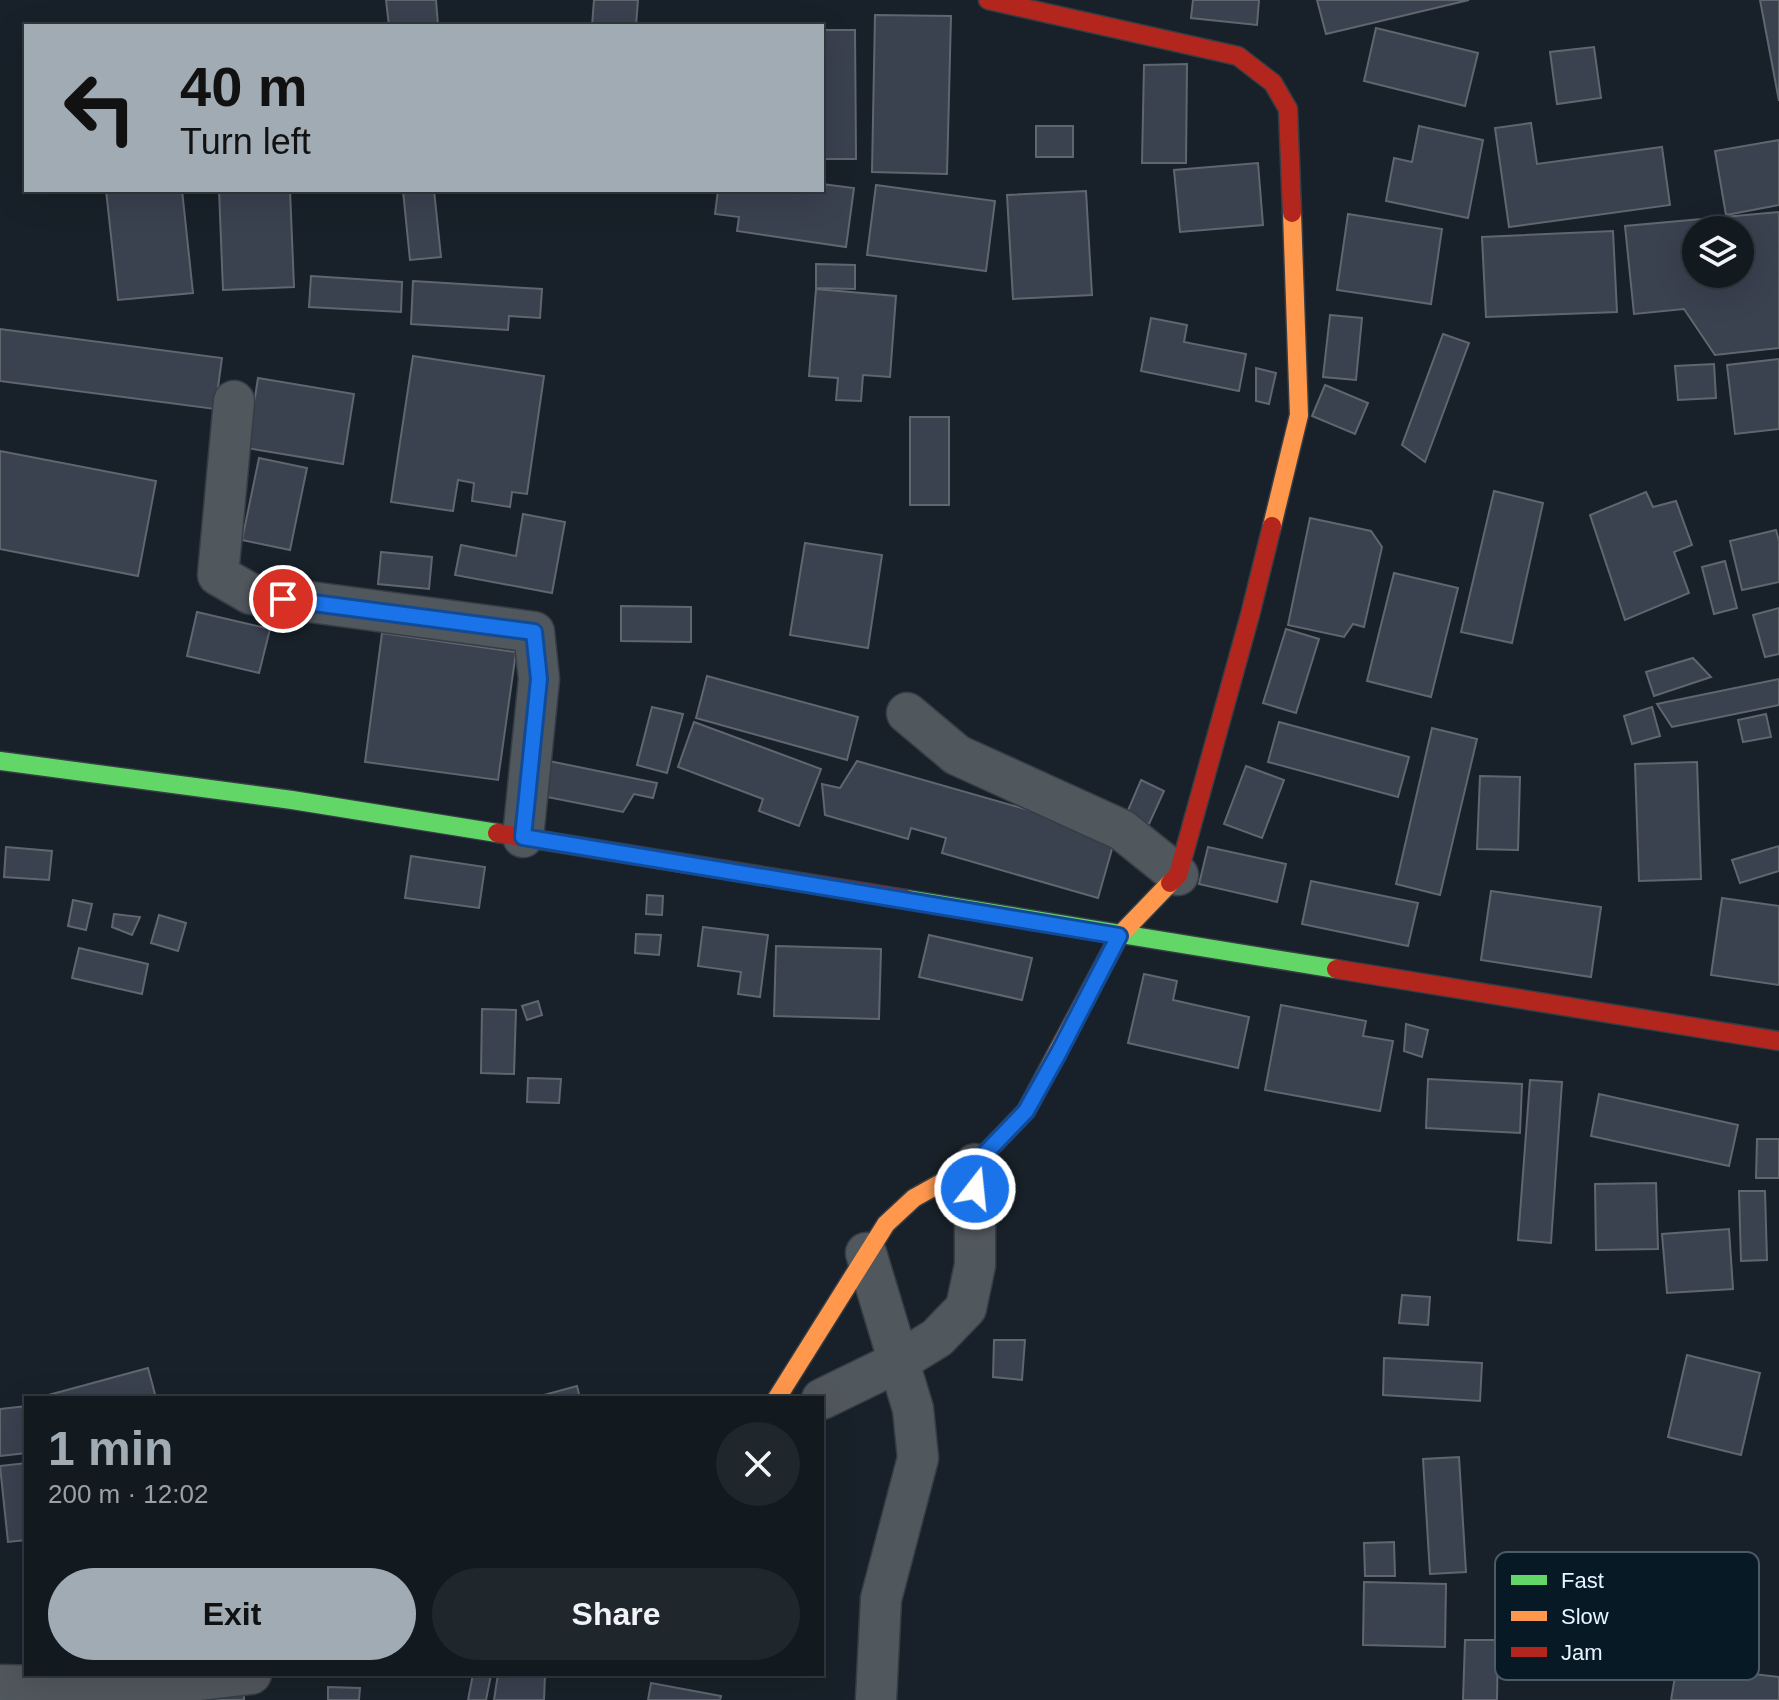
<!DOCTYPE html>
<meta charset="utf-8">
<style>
body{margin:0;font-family:Arial,sans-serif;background:#1f262c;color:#f1f3f6;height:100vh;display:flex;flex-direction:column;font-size:30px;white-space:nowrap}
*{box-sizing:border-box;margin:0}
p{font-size:26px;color:#9ca0a4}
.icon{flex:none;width:44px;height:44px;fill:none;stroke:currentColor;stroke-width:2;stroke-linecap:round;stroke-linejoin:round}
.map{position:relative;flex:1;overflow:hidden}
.panel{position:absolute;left:24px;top:1396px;width:800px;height:280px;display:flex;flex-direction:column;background:#12191f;border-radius:0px;box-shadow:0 8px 32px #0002,0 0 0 2px #31383d}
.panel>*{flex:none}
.hud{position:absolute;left:24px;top:24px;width:800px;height:168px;border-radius:0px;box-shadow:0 8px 32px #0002,0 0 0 2px #31383d;background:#a0abb3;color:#111;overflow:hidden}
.fabs{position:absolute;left:1682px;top:216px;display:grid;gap:16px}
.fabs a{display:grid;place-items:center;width:72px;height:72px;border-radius:50%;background:#12191f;box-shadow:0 8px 32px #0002,0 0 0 2px #31383d;font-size:40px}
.pin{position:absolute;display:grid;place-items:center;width:68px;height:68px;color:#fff;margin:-34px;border:4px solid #fff;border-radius:50%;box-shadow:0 2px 8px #0007}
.me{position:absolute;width:88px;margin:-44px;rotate:16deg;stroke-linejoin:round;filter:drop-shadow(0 0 6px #0008)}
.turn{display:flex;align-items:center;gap:28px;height:168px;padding:0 24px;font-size:36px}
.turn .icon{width:104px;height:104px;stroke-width:2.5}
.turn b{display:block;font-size:56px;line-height:68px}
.round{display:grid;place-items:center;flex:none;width:84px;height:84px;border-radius:42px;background:#1f262c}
.summary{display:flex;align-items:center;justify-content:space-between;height:136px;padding:0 24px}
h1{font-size:48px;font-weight:700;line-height:60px;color:#a0abb3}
.button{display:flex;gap:16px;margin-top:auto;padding:16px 24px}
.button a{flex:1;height:92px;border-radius:48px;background:#a0abb3;color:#111;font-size:32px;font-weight:700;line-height:92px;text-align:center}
.button a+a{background:#1f262c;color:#f1f3f6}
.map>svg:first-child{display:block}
.building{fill:#3a414f;stroke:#60666e;stroke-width:2;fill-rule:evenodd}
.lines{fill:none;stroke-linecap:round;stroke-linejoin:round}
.street-casing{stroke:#363d44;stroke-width:43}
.fast-casing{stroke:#363d44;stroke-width:21}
.slow-casing{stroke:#363d44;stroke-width:21}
.jam-casing{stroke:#363d44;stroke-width:21}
.street{stroke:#50575d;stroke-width:40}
.fast{stroke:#63d668;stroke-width:18}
.slow{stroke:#ff974d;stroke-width:18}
.jam{stroke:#b3261e;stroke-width:18}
.route-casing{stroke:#114b97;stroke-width:20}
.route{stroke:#1a73e8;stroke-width:14}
.key{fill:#081926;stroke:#4c5b67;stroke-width:2}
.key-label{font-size:22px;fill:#e9f5fe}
</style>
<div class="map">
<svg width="1779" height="1700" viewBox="0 0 1779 1700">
<rect width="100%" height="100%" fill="#182129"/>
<g class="building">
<polygon points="386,0 436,0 438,25 389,26"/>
<polygon points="594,0 638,0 636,26 592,26"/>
<polygon points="1193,0 1259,0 1257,25 1191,18"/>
<polygon points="1317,0 1469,0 1326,34"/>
<polygon points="1760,0 1779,0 1779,101"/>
<polygon points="875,15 951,16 947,174 872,172"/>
<polygon points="1376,28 1478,53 1465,106 1364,81"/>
<polygon points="822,30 855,30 856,159 822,159"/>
<polygon points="1594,47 1601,98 1557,104 1550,52"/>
<polygon points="1187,64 1186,163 1142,163 1144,65"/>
<polygon points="1531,123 1537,164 1662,147 1670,205 1509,227 1495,128"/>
<rect x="1036" y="126" width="37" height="31"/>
<polygon points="1419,126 1483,140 1468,218 1386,201 1394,158 1412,162"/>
<polygon points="1779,140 1779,205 1726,215 1715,151"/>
<polygon points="1258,163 1263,225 1180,232 1174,170"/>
<polygon points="822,184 854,188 846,247 737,231 739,217 715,214 718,190 822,190"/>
<polygon points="876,185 995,201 986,271 867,255"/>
<polygon points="106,190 182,190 193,293 118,300"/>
<polygon points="219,190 290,190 294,287 223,290"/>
<polygon points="434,190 441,257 410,260 403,191"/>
<polygon points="1086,191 1092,295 1013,299 1007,195"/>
<path d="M1779,212V348L1715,355L1684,309L1634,314L1625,226ZM1696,230H1740V274H1696Z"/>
<polygon points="1348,214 1442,229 1431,304 1337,290"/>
<polygon points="1613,231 1617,312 1486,317 1482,237"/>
<polygon points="816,264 855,265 855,289 816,288"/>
<polygon points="311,276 402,282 401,312 309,307"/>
<polygon points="413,281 542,289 540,318 509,316 508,330 411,324"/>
<polygon points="816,289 896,296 890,377 863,375 861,401 836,400 838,378 809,376"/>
<polygon points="1330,315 1362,318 1356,380 1323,377"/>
<polygon points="1151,318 1187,325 1184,342 1246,354 1239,391 1141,371"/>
<polygon points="0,329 222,358 215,409 0,381"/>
<polygon points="1443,334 1469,343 1425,462 1402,445"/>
<polygon points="413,356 544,376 527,494 512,492 510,507 472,501 474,483 458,480 453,511 391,502"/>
<polygon points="1779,359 1779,429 1735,434 1727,365"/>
<polygon points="1714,364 1716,398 1678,400 1675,366"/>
<polygon points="1256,368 1276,373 1269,404 1256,401"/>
<polygon points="258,378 354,394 343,464 247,448"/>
<polygon points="1325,385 1368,403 1355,434 1312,416"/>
<rect x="910" y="417" width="39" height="88"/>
<polygon points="0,451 156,481 138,576 0,549"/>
<polygon points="259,458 307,468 290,550 242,540"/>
<polygon points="1494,491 1543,503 1512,643 1461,632"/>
<polygon points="1646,492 1653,507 1676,501 1692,545 1674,552 1689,593 1625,620 1590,515"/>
<polygon points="523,514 565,522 552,593 455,575 461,545 516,556"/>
<polygon points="1310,518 1371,531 1382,547 1364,627 1353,624 1344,637 1288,625"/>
<polygon points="1776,530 1779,541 1779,582 1742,590 1730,541"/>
<polygon points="805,543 882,555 868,648 790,635"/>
<polygon points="381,552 432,557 429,589 378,584"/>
<polygon points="1725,561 1737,608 1714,614 1702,567"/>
<polygon points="1394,573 1458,588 1431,697 1367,681"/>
<polygon points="621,606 691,607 691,642 621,641"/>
<polygon points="1779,608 1779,654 1765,657 1753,615"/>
<polygon points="197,612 270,629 259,673 187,656"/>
<polygon points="1286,629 1319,639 1296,713 1263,703"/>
<polygon points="382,633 516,652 498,780 365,762"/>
<polygon points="1693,658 1711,677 1654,696 1646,672"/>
<polygon points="707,676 858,717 847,760 696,718"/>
<polygon points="1779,679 1779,705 1672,727 1657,704"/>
<polygon points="652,707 683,714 667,773 637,765"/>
<polygon points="1652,707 1660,736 1632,744 1624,716"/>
<polygon points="1766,714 1771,737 1743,742 1738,720"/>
<polygon points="694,722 821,769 799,826 759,811 763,799 678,767"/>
<polygon points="1279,722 1409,757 1398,797 1268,762"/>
<polygon points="1432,728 1477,739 1440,895 1396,884"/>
<polygon points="549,761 657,783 653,798 634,794 623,812 542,796"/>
<polygon points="857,761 1116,835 1098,898 942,853 946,838 911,828 908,839 825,815 822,784 840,788"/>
<polygon points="1697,762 1701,879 1639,881 1635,764"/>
<polygon points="1246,766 1284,780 1262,838 1224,824"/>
<polygon points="1480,776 1520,777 1518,850 1477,849"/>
<polygon points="1141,780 1164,791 1149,824 1126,815"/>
<polygon points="1779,846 1779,871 1740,883 1732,860"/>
<polygon points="6,847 52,851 49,880 4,877"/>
<polygon points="1208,847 1286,864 1277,902 1199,884"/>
<polygon points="411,856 485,867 479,908 405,898"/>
<polygon points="1311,881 1418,903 1408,946 1302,924"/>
<polygon points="1491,891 1601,907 1591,977 1481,960"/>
<polygon points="647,895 663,896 662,915 646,914"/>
<polygon points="1722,898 1779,906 1779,985 1711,975"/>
<polygon points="73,900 92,904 86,930 68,926"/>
<polygon points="114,914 140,917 132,935 112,927"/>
<polygon points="159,915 186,923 178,951 151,943"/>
<polygon points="703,927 768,935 760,997 738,994 741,972 698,966"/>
<polygon points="636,934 661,935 659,955 635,953"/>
<polygon points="929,935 1032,958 1022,1000 919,977"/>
<polygon points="776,946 881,949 879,1019 774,1016"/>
<polygon points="79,948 148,964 142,994 72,978"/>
<polygon points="1144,974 1177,981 1173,1000 1249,1017 1238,1068 1128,1043"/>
<polygon points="538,1001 542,1015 527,1020 522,1006"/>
<polygon points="1281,1005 1366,1021 1363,1036 1393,1041 1380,1111 1265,1090"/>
<polygon points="482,1009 516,1010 514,1074 481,1073"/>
<polygon points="1406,1024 1428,1030 1422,1057 1404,1051"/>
<polygon points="528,1078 561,1079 559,1103 527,1102"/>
<polygon points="1428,1079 1522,1084 1520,1133 1426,1128"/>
<polygon points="1530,1080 1562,1082 1551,1243 1518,1240"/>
<polygon points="1599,1094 1738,1125 1729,1166 1591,1136"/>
<polygon points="1757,1139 1779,1139 1779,1178 1756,1178"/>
<polygon points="1656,1183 1658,1249 1596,1250 1595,1184"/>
<polygon points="1739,1191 1765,1191 1767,1260 1741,1261"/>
<polygon points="1729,1229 1733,1289 1667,1293 1662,1234"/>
<polygon points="1402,1295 1430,1297 1428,1325 1399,1323"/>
<polygon points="994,1340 1025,1340 1022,1380 993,1377"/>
<polygon points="1687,1355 1760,1373 1741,1455 1668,1437"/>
<polygon points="1384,1358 1482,1363 1480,1401 1383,1395"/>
<polygon points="148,1368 156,1398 41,1397"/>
<polygon points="577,1386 580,1398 533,1398"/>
<polygon points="26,1406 26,1453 0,1456 0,1409"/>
<polygon points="1459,1457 1466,1572 1430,1574 1423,1459"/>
<polygon points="26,1463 26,1540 8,1542 0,1466"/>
<polygon points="1394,1542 1395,1576 1365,1576 1364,1543"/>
<polygon points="1364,1582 1446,1584 1445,1647 1363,1645"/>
<polygon points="1465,1640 1498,1640 1497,1700 1463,1700"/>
<polygon points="1677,1665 1779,1677 1779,1700 1671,1700"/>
<polygon points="473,1674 491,1675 486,1700 468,1700"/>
<polygon points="498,1674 545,1674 544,1700 494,1700"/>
<polygon points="651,1683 721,1696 720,1700 648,1700"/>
<polygon points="328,1687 360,1688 359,1700 328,1700"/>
<polygon points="244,1695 244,1700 209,1700 209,1697"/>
</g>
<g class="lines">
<defs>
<g id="street">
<polyline points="234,401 218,575 251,594 534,632 539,679 523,837"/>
<polyline points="907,713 957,755 1122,830 1178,875"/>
<polyline points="866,1253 913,1409 918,1458 881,1599 876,1700"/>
<polyline points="822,1399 898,1362 937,1338 966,1308 975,1265 975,1164"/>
<polyline points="0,1685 130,1688 251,1674"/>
</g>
<g id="fast">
<polyline points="0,761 292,800 497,833"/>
<polyline points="906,899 1336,969"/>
</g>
<g id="slow">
<polyline points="1272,526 1299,415 1292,213"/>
<polyline points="777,1398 886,1224 914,1198 975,1164 1026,1111 1119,936 1170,883"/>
</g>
<g id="jam">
<polyline points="988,0 1238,56 1273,83 1288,109 1292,213"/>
<polyline points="497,833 906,899"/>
<polyline points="1170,883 1178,875 1250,615 1272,526"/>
<polyline points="1336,969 1779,1041"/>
</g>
</defs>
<use href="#street" class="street-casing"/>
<use href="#fast" class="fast-casing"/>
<use href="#slow" class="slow-casing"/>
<use href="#jam" class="jam-casing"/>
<use href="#street" class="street"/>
<use href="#fast" class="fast"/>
<use href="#slow" class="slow"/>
<use href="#jam" class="jam"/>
</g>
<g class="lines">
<defs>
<polyline id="route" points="283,599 534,632 539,679 523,837 1119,936 1059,1052 1026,1111 975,1164 975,1189"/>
</defs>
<use href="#route" class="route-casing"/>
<use href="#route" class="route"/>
</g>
<rect x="1495" y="1552" width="264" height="128" rx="12" class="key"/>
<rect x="1511" y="1575" width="36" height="10" fill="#63d668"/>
<rect x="1511" y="1611" width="36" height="10" fill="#ff974d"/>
<rect x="1511" y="1647" width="36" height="10" fill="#b3261e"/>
<g class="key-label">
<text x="1561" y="1588">Fast</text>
<text x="1561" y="1624">Slow</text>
<text x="1561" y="1660">Jam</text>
</g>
</svg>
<div class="fabs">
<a><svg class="icon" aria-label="layers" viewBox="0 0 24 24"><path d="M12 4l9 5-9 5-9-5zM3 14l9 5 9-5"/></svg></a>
</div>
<div class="pin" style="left:283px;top:599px;background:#d93025"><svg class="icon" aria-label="arrive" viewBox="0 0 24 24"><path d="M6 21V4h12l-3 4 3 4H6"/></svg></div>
<svg class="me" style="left:975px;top:1189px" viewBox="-20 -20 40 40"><circle r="17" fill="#1a73e8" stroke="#fff" stroke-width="3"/><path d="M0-11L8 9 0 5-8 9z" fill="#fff"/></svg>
<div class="hud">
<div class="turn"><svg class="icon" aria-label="left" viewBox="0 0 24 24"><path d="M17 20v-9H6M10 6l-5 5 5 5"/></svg><div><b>40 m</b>Turn left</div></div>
</div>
<section class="panel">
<div class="summary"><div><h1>1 min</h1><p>200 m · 12:02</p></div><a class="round"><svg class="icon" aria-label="close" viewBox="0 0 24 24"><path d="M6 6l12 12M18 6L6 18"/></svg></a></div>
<div class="button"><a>Exit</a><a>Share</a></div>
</section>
</div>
